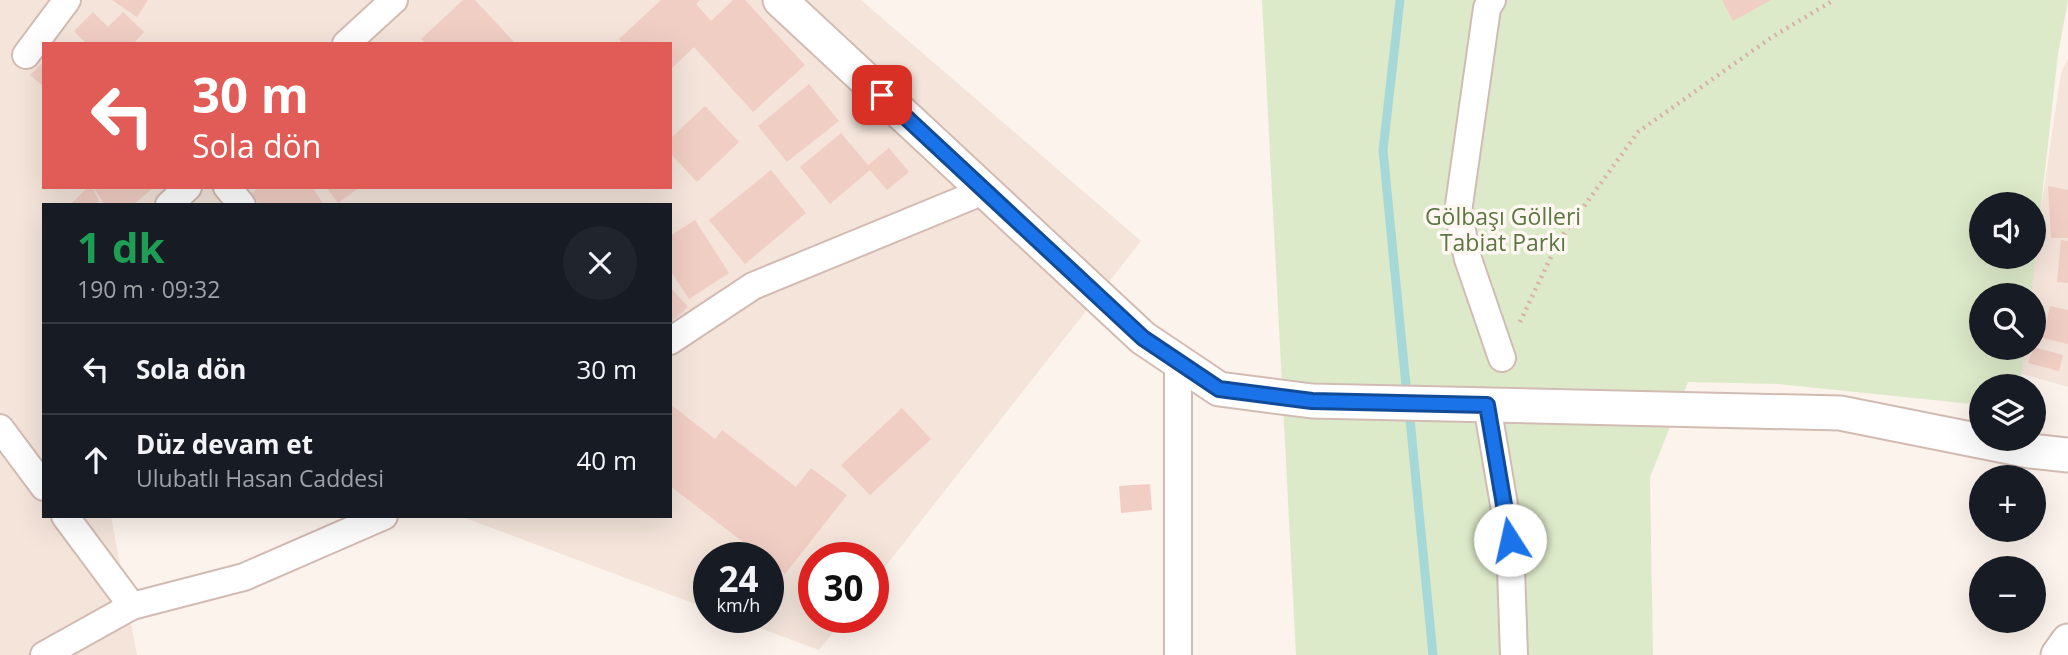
<!DOCTYPE html>
<html lang="tr">
<meta charset="utf-8">
<style>
body{margin:0;font-family:"Open Sans",sans-serif;background:#20242c;color:#f1f3f6;height:100vh;display:flex;flex-direction:column;font-size:26px;white-space:nowrap}
*{box-sizing:border-box;margin:0}
p{font-size:23px;color:#9ea1a6}
.icon{flex:none;width:38px;height:38px;fill:none;stroke:currentColor;stroke-width:2;stroke-linecap:round;stroke-linejoin:round}
.map{position:relative;flex:1;overflow:hidden}
.side{position:absolute;left:42px;top:203px;width:630px;height:315px;display:flex;flex-direction:column;background:#171b24;border-radius:0px;box-shadow:0 7px 28px #0002}
.side>*{flex:none}
.top-card{position:absolute;left:42px;top:42px;width:630px;height:147px;border-radius:0px;box-shadow:0 7px 28px #0002;background:#e15c56;color:#fff;overflow:hidden}
.tools{position:absolute;left:1969px;top:192px;display:grid;gap:14px}
.tools a{display:grid;place-items:center;width:77px;height:77px;border-radius:50%;background:#171b24;box-shadow:0 7px 28px #0002;font-size:35px}
.speed{position:absolute;left:693px;top:542px;display:flex;gap:14px;font-size:35px;font-weight:700;text-align:center}
.speed>*{display:grid;place-content:center;width:91px;height:91px;border-radius:50%;background:#171b24;box-shadow:0 7px 28px #0002;line-height:1}
.speed small{font-size:18px;font-weight:400}
.speed .limit{border:10px solid #d22;background:#fff;color:#111}
.pin{position:absolute;display:grid;place-items:center;width:60px;height:60px;color:#fff;margin:-30px;border-radius:14px;box-shadow:0 4px 10px #0006}
.me{position:absolute;width:77px;margin:-38px;rotate:350deg;stroke-linejoin:round;filter:drop-shadow(0 0 5px #0008)}
.turn{display:flex;align-items:center;gap:24px;height:147px;padding:0 35px;font-size:32px}
.turn .icon{width:91px;height:91px;stroke-width:2.5}
.turn b{display:block;font-size:49px;line-height:60px}
.round{display:grid;place-items:center;flex:none;width:74px;height:74px;border-radius:37px;background:#20242c}
.headline{display:flex;align-items:center;justify-content:space-between;height:119px;padding:0 35px}
h1{font-size:42px;font-weight:700;line-height:52px;color:#1e9e55}
ul{padding:0;list-style:none}
li{display:flex;align-items:center;gap:21px;height:91px;padding:0 35px;border-top:2px solid #363941}
li div{flex:1}
li b{display:block;font-size:26px}
li em{font-style:normal}
.map>svg:first-child{display:block}
.residential{fill:#f4e4da;fill-rule:evenodd}
.green{fill:#ddeac9;fill-rule:evenodd}
.lines{fill:none;stroke-linecap:round;stroke-linejoin:round}
.stream{stroke:#a6d8d7;stroke-width:9}
.building{fill:#f1cec4}
.minor-casing{stroke:#d2bbb3;stroke-width:30}
.tertiary-casing{stroke:#d2bbb3;stroke-width:37}
.path{stroke:#d7b0a6;stroke-width:4.5;stroke-dasharray:2 5;stroke-linecap:butt}
.minor{stroke:#fff;stroke-width:26}
.tertiary{stroke:#fff;stroke-width:33}
.route-casing{stroke:#114b97;stroke-width:18}
.route{stroke:#1a73e8;stroke-width:12}
.labels{text-anchor:middle;dominant-baseline:central;stroke-width:7;stroke-linejoin:round;paint-order:stroke}
.park-label{font-size:23px;fill:#5c7743;stroke:#fff8f2}
</style>
<div class="map">
<svg width="2068" height="655" viewBox="0 0 2068 655">
<rect width="100%" height="100%" fill="#fcf3ec"/>
<g class="residential">
<path d="M0,0H861L1141,241L873,582V558H814V618H845L819,650L732,618H768V558H709V609L460,516H670V205H44V516H111L137,655H0ZM44,44H670V187H44Z"/>
<polygon points="2068,58 2068,387 2012,371 2016,348 2034,348 2034,296 2025,296 2034,257 2061,73"/>
</g>
<path class="green" d="M1262,0H2068L2058,54L2031,296H1981V348H2025L2020,387H1981V405L1778,384L1688,382L1650,477L1653,655H1296ZM1981,205H2034V257H1981Z"/>
<g class="lines">
<g class="stream">
<polyline points="1400,0 1383,150 1407,396"/>
<polyline points="1409,409 1433,655"/>
</g>
</g>
<g class="building">
<polygon points="112,0 148,0 137,17"/>
<polygon points="463,0 475,0 516,44 426,44 421,39"/>
<polygon points="661,0 700,0 696,4 711,21 733,0 745,0 805,65 753,112 694,47 670,70 670,44 623,44 619,39"/>
<polygon points="1722,0 1771,0 1733,21"/>
<polygon points="93,12 108,27 123,12 144,32 133,44 87,44 74,31"/>
<polygon points="44,61 44,87 30,75"/>
<polygon points="809,84 839,121 787,162 758,126"/>
<polygon points="705,106 739,142 697,182 670,153 670,139"/>
<polygon points="841,133 868,165 889,148 909,172 887,190 870,170 830,204 800,167"/>
<polygon points="771,170 806,213 745,264 709,220"/>
<polygon points="2048,186 2068,190 2068,238 2051,238"/>
<polygon points="88,187 92,187 99,201 95,205 70,205"/>
<polygon points="93,187 154,187 133,205 105,205"/>
<polygon points="260,187 312,187 324,205 260,205 252,193"/>
<polygon points="326,187 360,187 338,203"/>
<polygon points="695,220 729,273 689,299 670,270 670,236"/>
<polygon points="2061,240 2068,241 2068,283 2057,282"/>
<polygon points="670,287 688,307 670,323"/>
<polygon points="2050,306 2068,310 2068,344 2043,338"/>
<polygon points="2034,347 2063,355 2059,371 2028,363"/>
<polygon points="670,404 715,439 722,430 796,487 811,468 847,495 785,574 768,562 768,558 764,558 670,486"/>
<polygon points="902,408 931,439 870,495 841,465"/>
<polygon points="1150,484 1152,510 1121,513 1119,486"/>
</g>
<g class="lines">
<defs>
<g id="minor">
<polyline points="1492,0 1487,8 1458,212 1468,259 1502,358"/>
<polyline points="346,44 394,0"/>
<polyline points="26,55 67,0"/>
<polyline points="227,187 242,205"/>
<polyline points="169,205 188,187"/>
<polyline points="670,341 753,286 984,191"/>
<polyline points="1487,405 1510,540 1514,655"/>
<polyline points="0,428 44,487"/>
<polyline points="65,516 132,606"/>
<polyline points="44,655 132,606 244,577 384,516"/>
<polyline points="1178,655 1178,361"/>
</g>
<g id="tertiary">
<polyline points="780,0 1143,338 1219,389 1312,401 1840,413 2030,451 2068,455"/>
<polyline points="2058,655 2068,641"/>
</g>
</defs>
<use href="#minor" class="minor-casing"/>
<use href="#tertiary" class="tertiary-casing"/>
<polyline class="path" points="1520,322 1558,242 1638,132 1772,37 1834,0"/>
<use href="#minor" class="minor"/>
<use href="#tertiary" class="tertiary"/>
</g>
<g class="lines">
<defs>
<polyline id="route" points="882,95 1143,338 1219,389 1312,401 1487,405 1510,540"/>
</defs>
<use href="#route" class="route-casing"/>
<use href="#route" class="route"/>
</g>
<g class="labels">
<g class="park-label">
<text x="1503" y="216">Gölbaşı Gölleri<tspan x="1503" dy="26">Tabiat Parkı</tspan></text>
</g>
</g>
</svg>
<div class="tools">
<a><svg class="icon" aria-label="sound" viewBox="0 0 24 24"><path d="M4 9h4l5-4v14l-5-4H4zM17 9q2 3 0 6"/></svg></a>
<a><svg class="icon" aria-label="search" viewBox="0 0 24 24"><circle cx="10" cy="10" r="6"/><path d="M15 15l6 6"/></svg></a>
<a><svg class="icon" aria-label="layers" viewBox="0 0 24 24"><path d="M12 4l9 5-9 5-9-5zM3 14l9 5 9-5"/></svg></a>
<a>+</a>
<a>−</a>
</div>
<div class="speed"><div>24<small>km/h</small></div><div class="limit">30</div></div>
<div class="pin" style="left:882px;top:95px;background:#d93025"><svg class="icon" aria-label="arrive" viewBox="0 0 24 24"><path d="M6 21V4h12l-3 4 3 4H6"/></svg></div>
<svg class="me" style="left:1510px;top:540px" viewBox="-20 -20 40 40"><circle r="19" fill="#fff"/><path d="M0-13L10 11 0 6-10 11z" fill="#1a73e8"/></svg>
<div class="top-card">
<div class="turn"><svg class="icon" aria-label="left" viewBox="0 0 24 24"><path d="M17 20v-9H6M10 6l-5 5 5 5"/></svg><div><b>30 m</b>Sola dön</div></div>
</div>
<section class="side">
<div class="headline"><div><h1>1 dk</h1><p>190 m · 09:32</p></div><a class="round"><svg class="icon" aria-label="close" viewBox="0 0 24 24"><path d="M6 6l12 12M18 6L6 18"/></svg></a></div>
<ul>
<li><svg class="icon" aria-label="left" viewBox="0 0 24 24"><path d="M17 20v-9H6M10 6l-5 5 5 5"/></svg><div><b>Sola dön</b></div><em>30 m</em></li>
<li><svg class="icon" aria-label="ahead" viewBox="0 0 24 24"><path d="M12 20V5M6 11l6-6 6 6"/></svg><div><b>Düz devam et</b><p>Ulubatlı Hasan Caddesi</p></div><em>40 m</em></li>
</ul>
</section>
</div>
